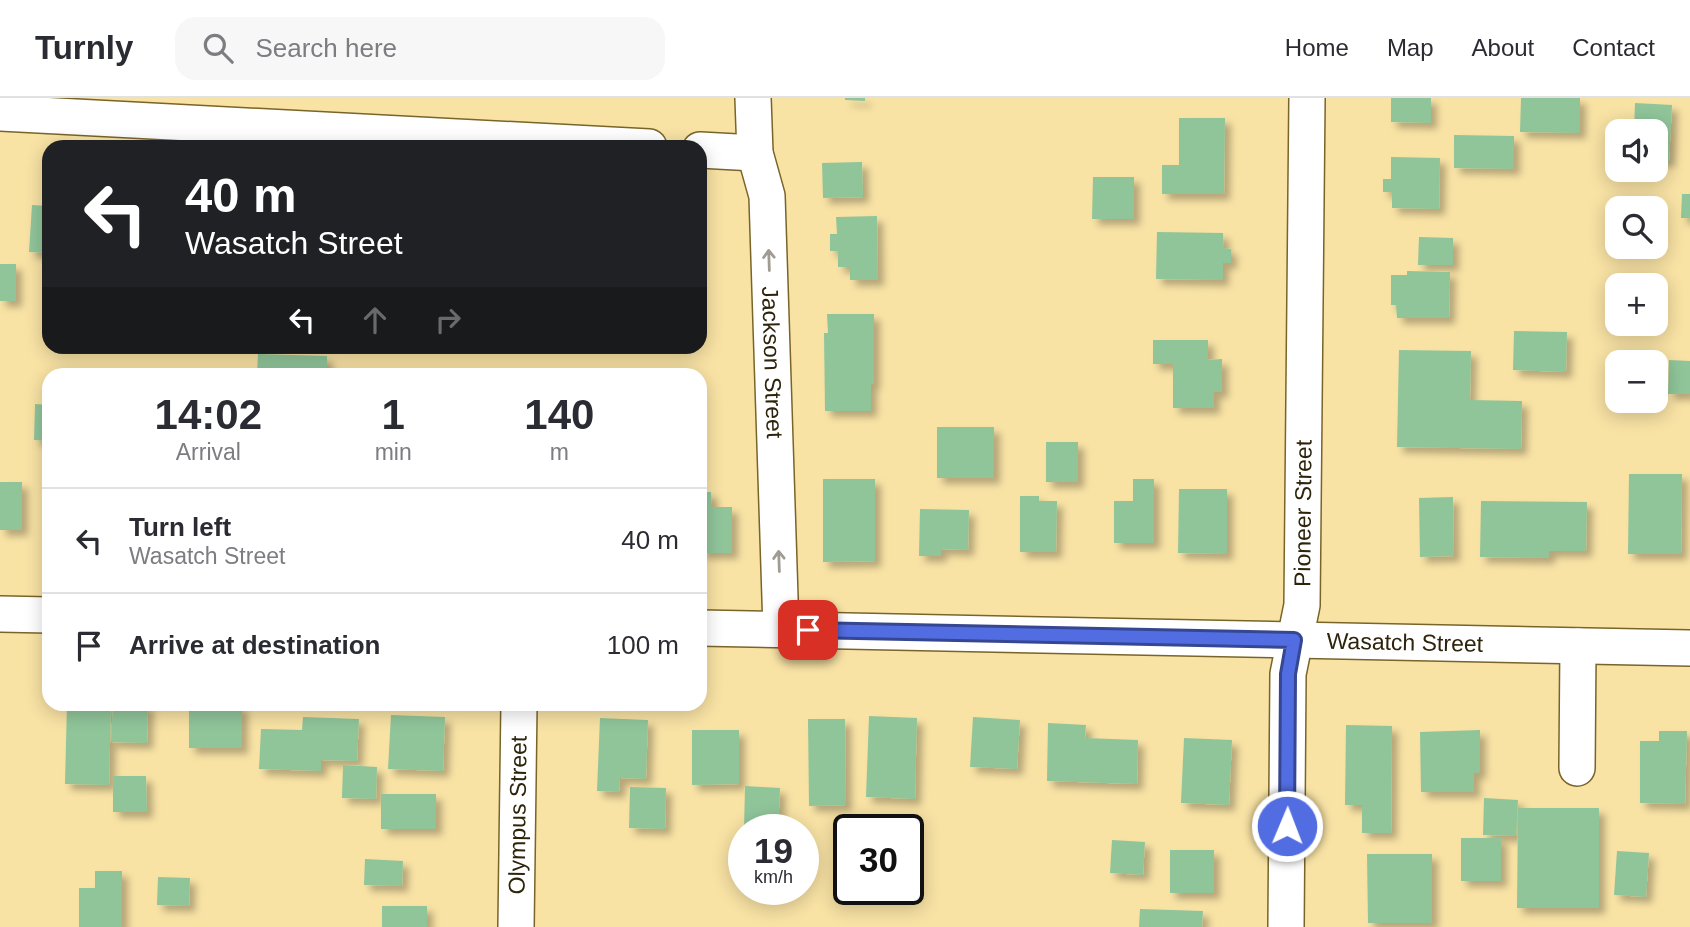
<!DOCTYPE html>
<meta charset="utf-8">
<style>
body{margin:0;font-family:Helvetica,sans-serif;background:#f7f7f7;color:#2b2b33;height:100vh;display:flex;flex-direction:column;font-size:26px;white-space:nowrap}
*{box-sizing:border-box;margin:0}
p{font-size:23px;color:#7c7c81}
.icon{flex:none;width:38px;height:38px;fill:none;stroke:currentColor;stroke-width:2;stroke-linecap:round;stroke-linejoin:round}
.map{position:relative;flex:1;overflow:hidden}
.sheet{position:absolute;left:42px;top:270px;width:665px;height:343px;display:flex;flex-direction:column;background:#fff;border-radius:21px;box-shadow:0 4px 18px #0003}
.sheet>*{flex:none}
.banner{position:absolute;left:42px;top:42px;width:665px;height:214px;border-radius:21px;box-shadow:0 4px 18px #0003;background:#202124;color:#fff;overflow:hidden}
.tools{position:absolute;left:1605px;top:21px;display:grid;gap:14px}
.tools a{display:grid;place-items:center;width:63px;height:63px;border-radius:14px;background:#fff;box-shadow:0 4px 18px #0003;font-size:35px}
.speed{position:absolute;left:728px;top:716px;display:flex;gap:14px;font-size:35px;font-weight:700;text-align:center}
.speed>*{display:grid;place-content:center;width:91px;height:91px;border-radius:50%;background:#fff;box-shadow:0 4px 18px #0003;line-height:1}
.speed small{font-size:18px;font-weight:400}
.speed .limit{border:4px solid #111;border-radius:10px;background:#fff;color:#111}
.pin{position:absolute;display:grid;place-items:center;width:60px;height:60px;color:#fff;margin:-30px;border-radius:14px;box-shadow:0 4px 10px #0006}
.me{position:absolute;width:77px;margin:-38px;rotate:1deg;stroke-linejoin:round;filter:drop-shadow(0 0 5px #0008)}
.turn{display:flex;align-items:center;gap:24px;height:147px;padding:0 28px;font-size:32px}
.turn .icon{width:91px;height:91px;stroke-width:2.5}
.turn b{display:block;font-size:49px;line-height:60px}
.lanes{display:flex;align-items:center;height:66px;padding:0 28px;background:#0003;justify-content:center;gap:35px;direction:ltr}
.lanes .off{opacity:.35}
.eta{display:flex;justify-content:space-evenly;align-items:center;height:119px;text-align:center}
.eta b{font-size:42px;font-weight:600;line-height:49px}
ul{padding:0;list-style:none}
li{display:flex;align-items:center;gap:21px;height:105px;padding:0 28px;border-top:2px solid #e1e1e2}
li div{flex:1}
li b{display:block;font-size:26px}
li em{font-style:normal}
header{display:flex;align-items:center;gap:42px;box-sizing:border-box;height:98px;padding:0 35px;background:#fff;border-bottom:2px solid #e1e1e2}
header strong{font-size:33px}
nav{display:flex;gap:38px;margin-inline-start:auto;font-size:24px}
.search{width:490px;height:63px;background:#f7f7f7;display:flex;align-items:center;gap:18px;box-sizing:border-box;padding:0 24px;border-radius:21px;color:#7c7c81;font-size:26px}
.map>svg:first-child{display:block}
.building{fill:#90c59a;filter:url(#shadow)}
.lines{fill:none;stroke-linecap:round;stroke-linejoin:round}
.minor-casing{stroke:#796429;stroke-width:38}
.minor{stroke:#fff;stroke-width:35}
.oneway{stroke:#a09c91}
.route-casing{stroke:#354793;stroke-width:18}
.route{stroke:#526de2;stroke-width:12}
.labels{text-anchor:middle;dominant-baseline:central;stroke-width:6;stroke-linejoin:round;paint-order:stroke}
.street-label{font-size:23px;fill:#2d240b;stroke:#fff}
</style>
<header>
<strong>Turnly</strong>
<div class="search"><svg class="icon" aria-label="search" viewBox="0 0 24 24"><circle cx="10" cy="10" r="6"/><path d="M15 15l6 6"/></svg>Search here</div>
<nav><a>Home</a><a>Map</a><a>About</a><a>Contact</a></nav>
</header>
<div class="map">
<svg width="1690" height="829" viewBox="0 0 1690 829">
<defs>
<filter id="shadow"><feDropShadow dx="6" dy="6" stdDeviation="3.5" flood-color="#0004"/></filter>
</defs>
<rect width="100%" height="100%" fill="#f8e2a4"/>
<g class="building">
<polygon points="845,0 865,0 865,3 845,2"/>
<polygon points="1391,0 1431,0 1431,25 1391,24"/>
<polygon points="1521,0 1580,0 1580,35 1520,34"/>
<polygon points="1635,5 1672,7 1669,63 1656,63 1656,33 1634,33"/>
<polygon points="1179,20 1225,20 1224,96 1162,96 1162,67 1179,67"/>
<polygon points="1454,37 1514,38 1514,71 1454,70"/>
<polygon points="1391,59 1440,60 1439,111 1392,110 1392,94 1383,94 1383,81 1391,81"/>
<polygon points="862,64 863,99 823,100 822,65"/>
<polygon points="1093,79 1134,79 1134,121 1092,121"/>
<polygon points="1682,96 1690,96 1690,120 1681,120"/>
<polygon points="32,107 49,108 49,155 29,154"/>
<polygon points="877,118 878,182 850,182 850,169 838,169 838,153 830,153 830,136 837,136 836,119"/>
<polygon points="1157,134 1223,135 1224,150 1231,151 1231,165 1223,165 1223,182 1156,181"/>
<polygon points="1419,139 1453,140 1453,167 1418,167"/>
<rect x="0" y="166" width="16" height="37"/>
<polygon points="1407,173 1450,174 1449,220 1397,220 1396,207 1391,207 1391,177 1407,177"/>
<polygon points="827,216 874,216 874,286 871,286 871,313 825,313 824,235 828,235"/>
<polygon points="1514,233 1567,234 1566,274 1513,272"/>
<polygon points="1153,242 1208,242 1208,262 1222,261 1222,294 1214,294 1214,310 1173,310 1173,266 1153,266"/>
<polygon points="1399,252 1471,253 1470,302 1522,303 1521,351 1397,349"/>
<polygon points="258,256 327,258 327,276 257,276"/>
<polygon points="1669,262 1690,263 1690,296 1668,296"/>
<polygon points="35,306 49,307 49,343 34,342"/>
<rect x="937" y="329" width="57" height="51"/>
<rect x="1046" y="344" width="32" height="40"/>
<polygon points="1629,376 1682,376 1681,456 1628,456"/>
<polygon points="823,381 875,381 875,463 823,464"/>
<polygon points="1133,381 1154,381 1154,445 1114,445 1114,403 1133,403"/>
<rect x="0" y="384" width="22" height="48"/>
<polygon points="1179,391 1227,391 1227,456 1178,455"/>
<polygon points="700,394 711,394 712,409 732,409 732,455 700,455"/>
<polygon points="1020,398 1039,398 1039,403 1057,403 1056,454 1020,454"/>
<polygon points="1453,399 1454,458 1420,459 1419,400"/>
<polygon points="1481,403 1587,404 1586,453 1549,453 1549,460 1480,459"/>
<polygon points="920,411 969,412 968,452 941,451 941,458 919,458"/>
<polygon points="67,606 111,606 109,687 65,686"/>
<polygon points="113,606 148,606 147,645 111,644"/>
<rect x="189" y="607" width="53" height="43"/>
<polygon points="391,617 445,619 443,673 388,671"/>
<polygon points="869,618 917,620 915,701 866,699"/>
<polygon points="303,619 359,621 357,663 321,662 321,673 259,671 261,631 302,632"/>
<polygon points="973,619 1020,622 1017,671 970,669"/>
<polygon points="600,620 648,622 646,681 620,680 619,694 597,693"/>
<polygon points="808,621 845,621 846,707 809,708"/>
<polygon points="1048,625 1086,627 1085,640 1138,642 1137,686 1047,683"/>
<polygon points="1346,627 1392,628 1391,735 1362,735 1362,707 1345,707"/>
<polygon points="692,632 739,632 739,686 692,687"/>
<polygon points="1480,632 1480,675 1474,675 1474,694 1421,694 1420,634"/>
<polygon points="1659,633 1687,633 1685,706 1640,705 1640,643 1659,643"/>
<polygon points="1184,640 1232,642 1229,707 1181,705"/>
<polygon points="343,667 377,669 376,701 342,700"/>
<polygon points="113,678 146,678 147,714 113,714"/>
<polygon points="745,688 780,690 778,732 744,732"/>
<polygon points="630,689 666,690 665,731 629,730"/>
<rect x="381" y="696" width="55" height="35"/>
<polygon points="1484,700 1518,702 1516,738 1483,737"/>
<polygon points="1518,710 1599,710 1599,810 1517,810"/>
<rect x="1461" y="740" width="40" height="43"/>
<polygon points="1112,742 1145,744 1143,777 1110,775"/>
<rect x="1170" y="752" width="44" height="43"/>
<polygon points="1617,753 1649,755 1646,799 1614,797"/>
<polygon points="1367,756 1432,756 1432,825 1368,825"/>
<polygon points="365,761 403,763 402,788 364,787"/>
<polygon points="95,773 122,773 122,829 79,829 79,790 95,790"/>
<polygon points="158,779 190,780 189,808 157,807"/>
<rect x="382" y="808" width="45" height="21"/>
<polygon points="1140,811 1203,813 1202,829 1139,829"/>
</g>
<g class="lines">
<defs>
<g id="minor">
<path id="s1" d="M753,0L755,55L767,98L781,531"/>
<polyline points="0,15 649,49"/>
<polyline points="700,52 755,55"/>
<polyline points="0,516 49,517"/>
<path id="s2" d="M700,530L1690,550"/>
<polyline points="1577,670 1578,548"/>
<path id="s3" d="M516,829L519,606"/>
<path id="s4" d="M1286,829L1288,576L1302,507L1307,0"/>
</g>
</defs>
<use href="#minor" class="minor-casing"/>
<use href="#minor" class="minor"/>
</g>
<defs><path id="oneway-shaft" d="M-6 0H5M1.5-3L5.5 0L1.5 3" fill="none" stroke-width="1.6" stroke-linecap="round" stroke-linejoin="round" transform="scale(1.75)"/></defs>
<g class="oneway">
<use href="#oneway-shaft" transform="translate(769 162) rotate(-92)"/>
<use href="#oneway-shaft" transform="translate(779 463) rotate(-92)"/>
</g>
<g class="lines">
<defs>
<polyline id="route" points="808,532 1294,542 1288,576 1287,728"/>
</defs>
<use href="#route" class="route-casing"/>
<use href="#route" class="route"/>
</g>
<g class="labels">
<g class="street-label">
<text stroke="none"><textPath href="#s1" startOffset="266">Jackson Street</textPath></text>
<text stroke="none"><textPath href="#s4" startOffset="415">Pioneer Street</textPath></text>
<text stroke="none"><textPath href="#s2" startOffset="705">Wasatch Street</textPath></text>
<text stroke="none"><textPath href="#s3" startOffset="112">Olympus Street</textPath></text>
</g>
</g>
</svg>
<div class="tools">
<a><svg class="icon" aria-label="sound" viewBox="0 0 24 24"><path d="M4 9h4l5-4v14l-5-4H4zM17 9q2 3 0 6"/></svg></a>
<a><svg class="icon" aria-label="search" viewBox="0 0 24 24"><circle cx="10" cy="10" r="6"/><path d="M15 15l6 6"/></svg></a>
<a>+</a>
<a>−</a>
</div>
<div class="speed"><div>19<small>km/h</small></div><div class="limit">30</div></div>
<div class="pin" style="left:808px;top:532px;background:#d93025"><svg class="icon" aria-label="arrive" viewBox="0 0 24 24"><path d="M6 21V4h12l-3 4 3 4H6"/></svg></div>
<svg class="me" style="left:1287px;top:728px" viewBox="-20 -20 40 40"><circle r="17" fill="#526de2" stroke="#fff" stroke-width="3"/><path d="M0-11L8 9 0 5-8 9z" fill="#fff"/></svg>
<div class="banner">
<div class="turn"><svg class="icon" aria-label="left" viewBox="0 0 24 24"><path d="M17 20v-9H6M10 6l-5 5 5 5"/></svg><div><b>40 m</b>Wasatch Street</div></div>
<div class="lanes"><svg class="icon" aria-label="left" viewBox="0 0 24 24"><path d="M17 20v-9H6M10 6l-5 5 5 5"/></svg><svg class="icon off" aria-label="ahead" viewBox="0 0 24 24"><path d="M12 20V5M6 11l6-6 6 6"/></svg><svg class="icon off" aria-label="right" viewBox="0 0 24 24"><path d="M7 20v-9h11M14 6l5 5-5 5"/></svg></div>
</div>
<section class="sheet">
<div class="eta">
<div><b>14:02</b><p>Arrival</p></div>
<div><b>1</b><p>min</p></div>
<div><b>140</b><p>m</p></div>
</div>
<ul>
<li><svg class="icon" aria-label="left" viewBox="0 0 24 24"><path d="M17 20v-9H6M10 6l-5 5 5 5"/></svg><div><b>Turn left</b><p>Wasatch Street</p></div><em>40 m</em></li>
<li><svg class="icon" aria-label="arrive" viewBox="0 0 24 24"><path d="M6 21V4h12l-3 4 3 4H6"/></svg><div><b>Arrive at destination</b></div><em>100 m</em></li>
</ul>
</section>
</div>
